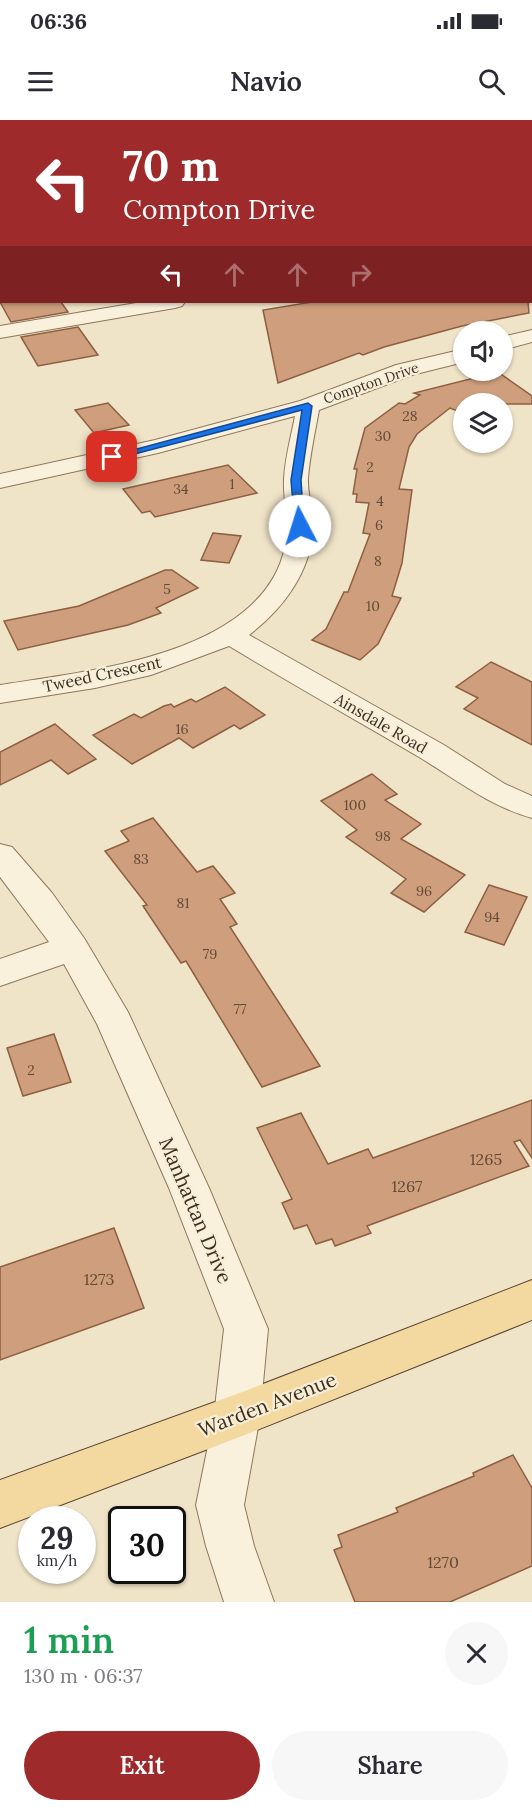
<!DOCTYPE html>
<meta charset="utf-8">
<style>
body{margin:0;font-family:Lora,serif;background:#f7f7f7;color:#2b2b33;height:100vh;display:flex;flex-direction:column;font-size:22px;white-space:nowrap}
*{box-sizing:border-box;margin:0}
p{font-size:20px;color:#7c7c81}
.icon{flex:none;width:33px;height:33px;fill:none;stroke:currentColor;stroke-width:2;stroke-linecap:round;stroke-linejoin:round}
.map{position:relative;height:1482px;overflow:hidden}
.panel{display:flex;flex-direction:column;background:#fff;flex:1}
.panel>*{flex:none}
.guide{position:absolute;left:0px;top:0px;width:532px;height:183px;box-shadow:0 2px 4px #0004;background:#9e2a2b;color:#fff;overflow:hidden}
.fabs{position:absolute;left:453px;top:201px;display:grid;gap:12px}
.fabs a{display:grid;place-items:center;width:60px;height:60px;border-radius:50%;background:#fff;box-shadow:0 2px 4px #0004;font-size:30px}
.speed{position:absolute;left:18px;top:1386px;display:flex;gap:12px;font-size:30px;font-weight:700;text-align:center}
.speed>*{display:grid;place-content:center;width:78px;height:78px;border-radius:50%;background:#fff;box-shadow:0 2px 4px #0004;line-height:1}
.speed small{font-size:15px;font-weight:400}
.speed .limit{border:3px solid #111;border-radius:9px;background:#fff;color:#111}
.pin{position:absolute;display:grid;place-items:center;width:51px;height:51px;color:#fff;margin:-26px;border-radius:12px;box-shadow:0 3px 9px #0006}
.me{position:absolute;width:66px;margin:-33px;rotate:355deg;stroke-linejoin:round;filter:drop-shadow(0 0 4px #0008)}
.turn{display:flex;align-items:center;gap:21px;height:126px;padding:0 24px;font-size:27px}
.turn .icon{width:78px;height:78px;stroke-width:2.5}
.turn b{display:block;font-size:42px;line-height:51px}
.lanes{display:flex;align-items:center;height:57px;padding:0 24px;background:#0003;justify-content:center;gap:30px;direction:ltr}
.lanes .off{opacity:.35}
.round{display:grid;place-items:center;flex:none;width:63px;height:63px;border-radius:32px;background:#f7f7f7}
.headline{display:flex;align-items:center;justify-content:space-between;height:102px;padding:0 24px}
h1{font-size:36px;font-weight:600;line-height:45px;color:#1e9e55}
.button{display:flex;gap:12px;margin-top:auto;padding:12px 24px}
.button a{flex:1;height:69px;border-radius:36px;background:#9e2a2b;color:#fff;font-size:24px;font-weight:600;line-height:69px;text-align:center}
.button a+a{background:#f7f7f7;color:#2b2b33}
.status{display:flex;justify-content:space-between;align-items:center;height:42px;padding:0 30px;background:#fff;direction:ltr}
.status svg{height:16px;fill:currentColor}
header{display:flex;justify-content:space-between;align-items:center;height:78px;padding:0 24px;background:#fff;font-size:27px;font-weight:600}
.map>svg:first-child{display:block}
.building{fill:#cf9f7d;stroke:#8d5f41;stroke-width:1.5}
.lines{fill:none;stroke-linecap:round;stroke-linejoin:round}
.minor-casing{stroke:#8d765c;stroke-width:2}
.major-casing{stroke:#5b4430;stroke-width:2}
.minor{fill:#faf1dc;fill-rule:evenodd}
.major{fill:#f3d9a0;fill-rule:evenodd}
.route{fill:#1a73e8;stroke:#114b97;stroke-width:1.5}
.labels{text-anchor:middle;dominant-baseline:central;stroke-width:4.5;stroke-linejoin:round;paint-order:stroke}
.far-street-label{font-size:14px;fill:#3d2e20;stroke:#f7eed8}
.number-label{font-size:14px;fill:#624a37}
.street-label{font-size:16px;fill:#3d2e20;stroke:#f7eed8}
.near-number-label{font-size:16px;fill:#624a37}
.near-street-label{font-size:20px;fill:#3d2e20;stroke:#f7eed8}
</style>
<div class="status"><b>06:36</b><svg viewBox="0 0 49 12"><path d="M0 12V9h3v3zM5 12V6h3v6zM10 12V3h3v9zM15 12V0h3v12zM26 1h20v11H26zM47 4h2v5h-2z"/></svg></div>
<header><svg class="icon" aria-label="menu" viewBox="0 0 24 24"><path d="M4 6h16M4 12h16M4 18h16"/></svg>Navio<svg class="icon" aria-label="search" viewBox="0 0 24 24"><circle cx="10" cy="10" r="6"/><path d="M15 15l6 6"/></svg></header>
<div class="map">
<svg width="532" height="1482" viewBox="0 0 532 1482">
<rect width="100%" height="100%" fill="#f0e4c8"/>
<g class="building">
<polygon points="0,182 61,182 68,192 11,202"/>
<polygon points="312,182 528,182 529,193 462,206 384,227 363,235 359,233 278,263 263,190"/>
<polygon points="78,207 98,235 38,246 21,217"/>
<polygon points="498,252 532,276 532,284 464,284 464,291 460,292 450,288 417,314 409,327 399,369 412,370 402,443 392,476 401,478 378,524 360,540 312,520 326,509 344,472 348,472 370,414 363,413 369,383 356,382 357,374 353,374 357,349 354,349 365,308 399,283 405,284 420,275 414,273"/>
<polygon points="108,283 129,305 94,313 75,290"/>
<polygon points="228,345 257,373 155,397 150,391 142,393 123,369"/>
<polygon points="213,413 241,416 229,443 201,440"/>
<polygon points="165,450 172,450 198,468 156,488 161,493 128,505 18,530 4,501 79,486"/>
<polygon points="491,542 532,562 532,625 464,589 478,578 456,567"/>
<polygon points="225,567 265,595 240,609 234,605 193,628 179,618 132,644 93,615 134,594 141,598 164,586 171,584 174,587 191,579 196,582"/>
<polygon points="55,604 96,639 68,654 51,640 0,665 0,632"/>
<polygon points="372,654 397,674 385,680 421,704 401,719 465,755 424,792 391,773 406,759 346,717 357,710 321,681"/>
<polygon points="153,698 197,752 213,746 235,773 220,779 237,804 230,807 320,946 262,967 186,841 181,843 143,786 147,785 105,731 129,721 121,711"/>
<polygon points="489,765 527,777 504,825 465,812"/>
<polygon points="54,914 71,962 23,976 7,928"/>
<polygon points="532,980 532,1038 520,1020 514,1022 529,1046 367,1106 371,1113 335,1126 332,1119 316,1124 307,1105 294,1109 282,1083 292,1079 257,1008 301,993 328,1044 368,1029 373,1038"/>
<polygon points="114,1108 144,1188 0,1240 0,1147"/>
<polygon points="513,1335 532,1368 532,1446 450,1482 355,1482 334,1430 342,1427 338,1415 398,1392 396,1388 474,1356 473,1353"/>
</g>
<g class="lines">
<defs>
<g id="minor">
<polygon points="35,0 61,0 34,2"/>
<rect x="0" y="2" width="2" height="10"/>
<polygon points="532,115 532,127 531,128 531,116"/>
<polygon points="142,182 185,182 182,186 175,188 0,218 0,206"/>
<polygon points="532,210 532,222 502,230 502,217"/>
<path d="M464,229V242L412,255L319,290C315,312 310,335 308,358C307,375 314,391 313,408C311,452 283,489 249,515L444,625L505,664L532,676V698C489,686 457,660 419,637C356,600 292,564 229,526L151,555L95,568L0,583V565C89,551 262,535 285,427C290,404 283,382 284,359C285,338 291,317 295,296L158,333L0,368V354L155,320L300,281L396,245Z"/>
<polygon points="0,724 12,727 52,773 84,818 128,892 209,1068 268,1209 260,1296 244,1385 254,1426 274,1482 224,1482 206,1426 196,1385 214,1296 224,1209 169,1068 97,904 64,844 0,866 0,839 49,822 0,757"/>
</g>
<polygon id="major" points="532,1160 532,1200 237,1318 0,1408 0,1360 237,1274"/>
</defs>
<use href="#minor" class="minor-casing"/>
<use href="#major" class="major-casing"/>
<use href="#minor" class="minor"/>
<use href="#major" class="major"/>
</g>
<polygon class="route" points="308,283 312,286 301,360 304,408 295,406 291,360 302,290 112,340 107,337"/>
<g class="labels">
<g class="far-street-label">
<text transform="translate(371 263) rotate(-19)">Compton Drive</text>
</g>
<g class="number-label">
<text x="410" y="296">28</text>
<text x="383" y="316">30</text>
<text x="370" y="347">2</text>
<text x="232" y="364">1</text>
<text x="181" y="369">34</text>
<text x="380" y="381">4</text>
<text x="379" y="405">6</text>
<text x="378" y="441">8</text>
<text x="167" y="469">5</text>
<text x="373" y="486">10</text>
<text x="182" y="609">16</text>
<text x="355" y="685">100</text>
<text x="383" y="716">98</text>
<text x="141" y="739">83</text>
<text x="424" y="771">96</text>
<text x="183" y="783">81</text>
<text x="492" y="797">94</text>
<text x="210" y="834">79</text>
<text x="240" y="889">77</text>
<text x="31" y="950">2</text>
</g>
<g class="street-label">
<text transform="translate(102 554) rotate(-12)">Tweed Crescent</text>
<text transform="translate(381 603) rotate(30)">Ainsdale Road</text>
</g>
<g class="near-number-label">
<text x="486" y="1039">1265</text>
<text x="407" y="1066">1267</text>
<text x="99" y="1159">1273</text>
<text x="443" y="1442">1270</text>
</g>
<g class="near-street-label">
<text transform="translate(196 1090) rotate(67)">Manhattan Drive</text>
<text transform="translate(267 1284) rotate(-21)">Warden Avenue</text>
</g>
</g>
</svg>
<div class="fabs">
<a><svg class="icon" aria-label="sound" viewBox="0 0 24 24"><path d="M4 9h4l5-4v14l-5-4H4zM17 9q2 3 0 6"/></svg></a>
<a><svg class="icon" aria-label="layers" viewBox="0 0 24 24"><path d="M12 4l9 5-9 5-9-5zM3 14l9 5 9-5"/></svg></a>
</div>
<div class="speed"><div>29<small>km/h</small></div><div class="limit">30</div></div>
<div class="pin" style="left:112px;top:337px;background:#d93025"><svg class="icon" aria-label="arrive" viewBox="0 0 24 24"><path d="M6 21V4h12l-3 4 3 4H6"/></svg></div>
<svg class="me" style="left:300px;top:406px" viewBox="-20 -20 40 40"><circle r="19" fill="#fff"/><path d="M0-13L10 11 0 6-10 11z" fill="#1a73e8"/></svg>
<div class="guide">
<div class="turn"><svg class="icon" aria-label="left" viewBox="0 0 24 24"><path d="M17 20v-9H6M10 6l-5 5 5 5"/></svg><div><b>70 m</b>Compton Drive</div></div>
<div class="lanes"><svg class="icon" aria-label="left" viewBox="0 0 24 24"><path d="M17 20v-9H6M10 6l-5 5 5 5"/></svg><svg class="icon off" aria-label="ahead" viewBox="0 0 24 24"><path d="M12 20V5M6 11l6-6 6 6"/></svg><svg class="icon off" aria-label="ahead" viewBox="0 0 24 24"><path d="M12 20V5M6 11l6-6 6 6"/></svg><svg class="icon off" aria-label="right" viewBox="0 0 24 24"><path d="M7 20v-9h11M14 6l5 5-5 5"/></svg></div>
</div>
</div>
<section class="panel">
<div class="headline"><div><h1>1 min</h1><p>130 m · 06:37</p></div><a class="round"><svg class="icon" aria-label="close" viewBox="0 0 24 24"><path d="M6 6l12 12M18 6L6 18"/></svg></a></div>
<div class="button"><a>Exit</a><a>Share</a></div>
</section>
